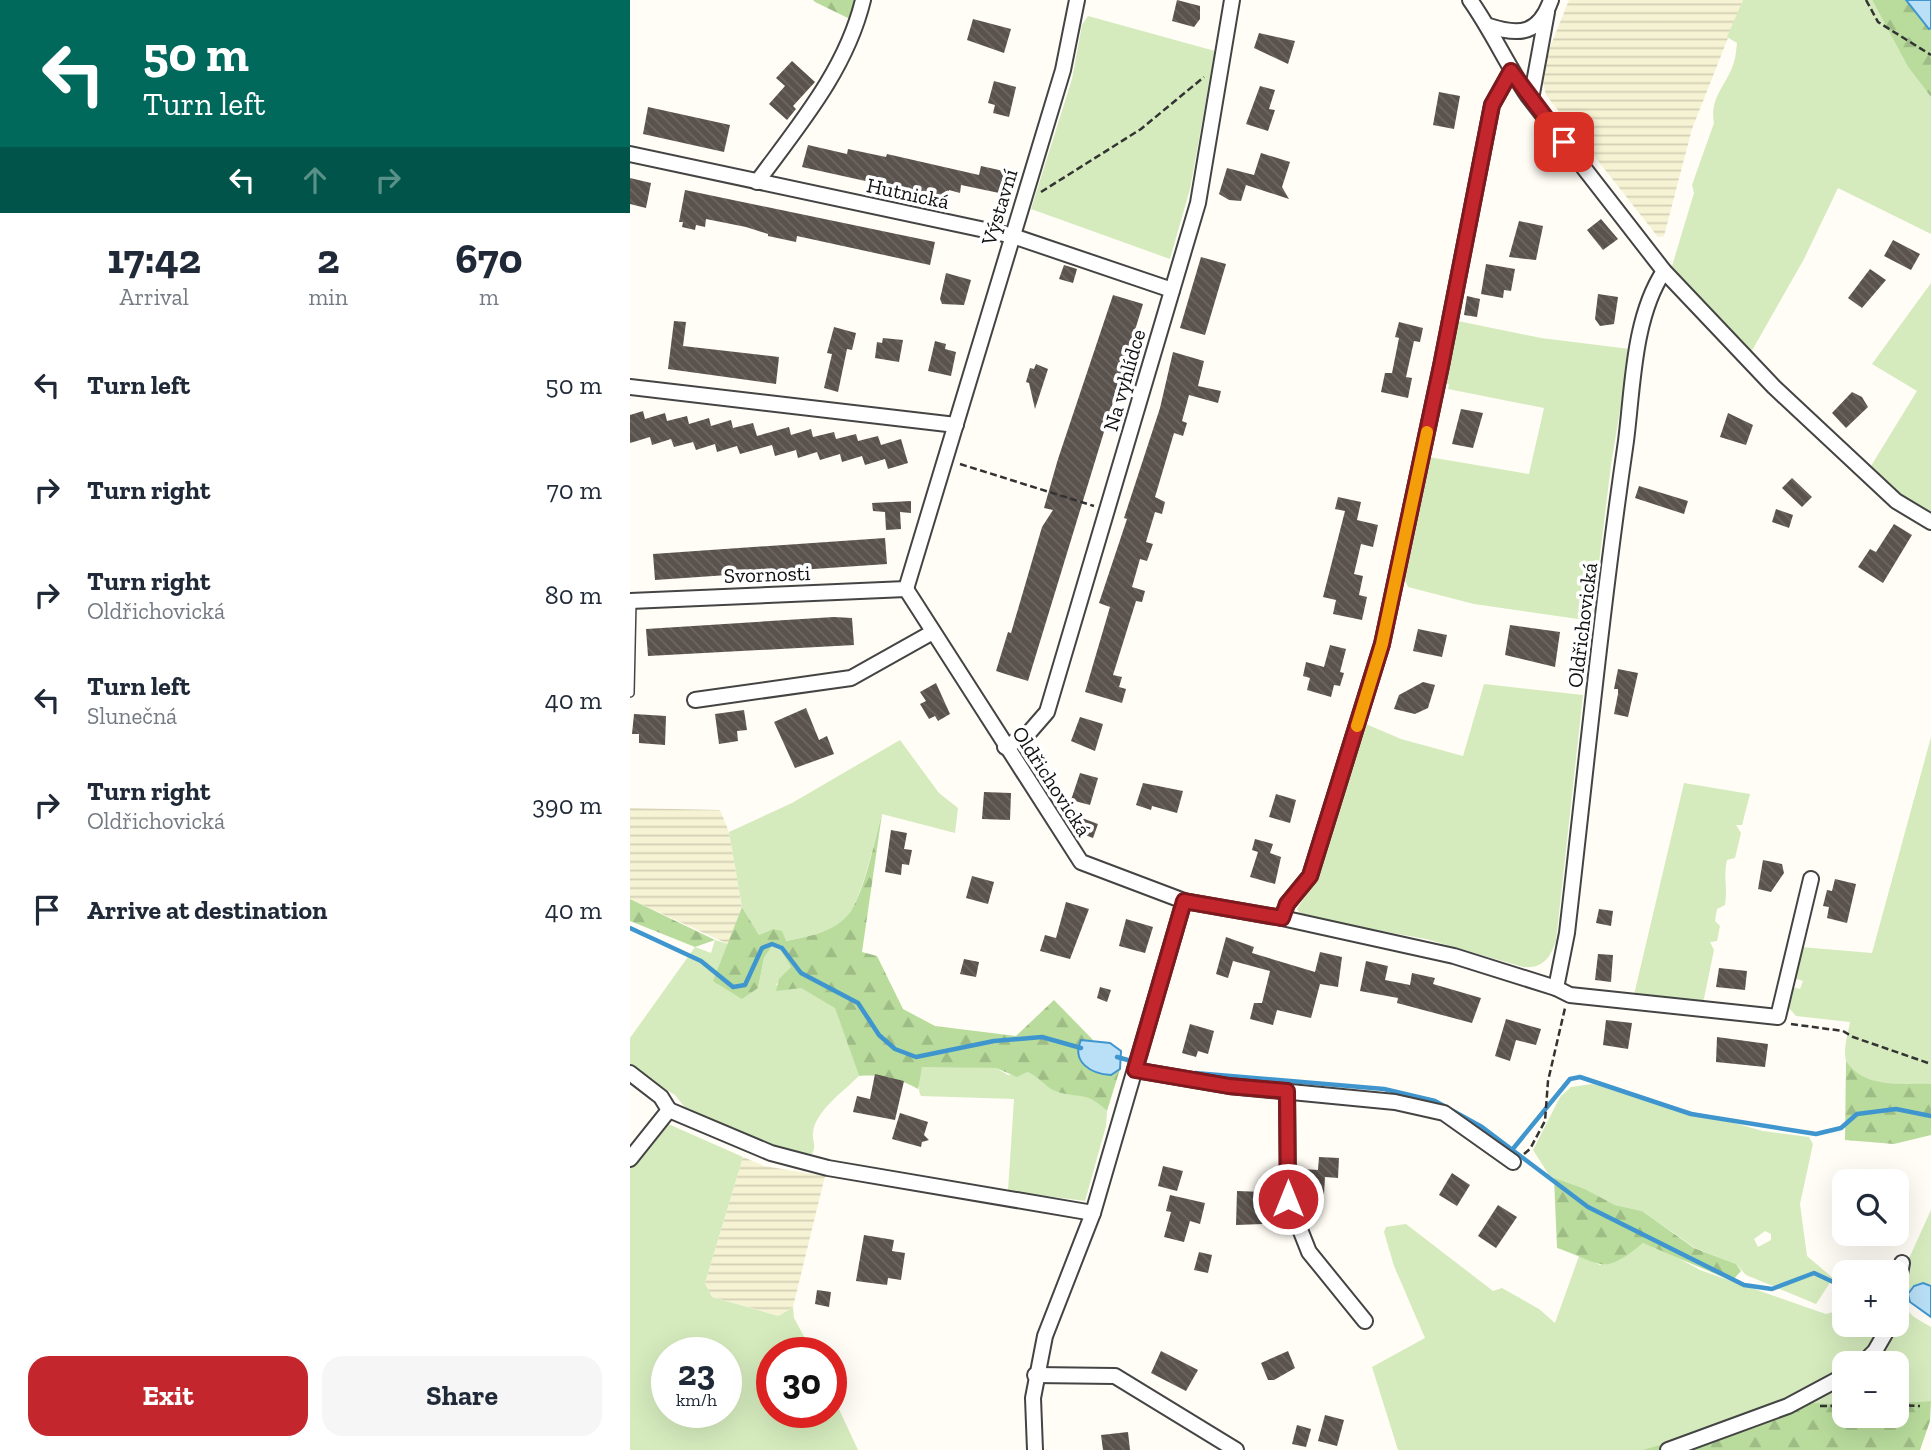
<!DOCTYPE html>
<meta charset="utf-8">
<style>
body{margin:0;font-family:"Zilla Slab",serif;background:#f6f6f7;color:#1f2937;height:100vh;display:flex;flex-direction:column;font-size:26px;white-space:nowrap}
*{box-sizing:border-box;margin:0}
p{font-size:23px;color:#747a83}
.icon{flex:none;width:38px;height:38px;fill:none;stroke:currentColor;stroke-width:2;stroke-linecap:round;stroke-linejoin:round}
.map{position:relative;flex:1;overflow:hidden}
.panel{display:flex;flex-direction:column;background:#fff;width:630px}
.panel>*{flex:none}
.top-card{background:#00695c;color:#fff;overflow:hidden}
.buttons{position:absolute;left:1202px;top:1169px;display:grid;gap:14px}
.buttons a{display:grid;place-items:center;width:77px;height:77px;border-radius:14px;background:#fff;box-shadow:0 7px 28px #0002;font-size:35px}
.speed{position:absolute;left:21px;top:1337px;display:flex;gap:14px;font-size:35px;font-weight:700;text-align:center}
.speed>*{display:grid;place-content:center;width:91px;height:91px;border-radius:50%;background:#fff;box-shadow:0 7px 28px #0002;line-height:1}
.speed small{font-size:18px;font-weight:400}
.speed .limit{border:10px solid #d22;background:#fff;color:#111}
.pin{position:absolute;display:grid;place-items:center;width:60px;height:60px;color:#fff;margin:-30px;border-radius:14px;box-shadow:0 4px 10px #0006}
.me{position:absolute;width:77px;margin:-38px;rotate:0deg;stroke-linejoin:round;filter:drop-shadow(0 0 5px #0008)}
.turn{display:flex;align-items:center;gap:24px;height:147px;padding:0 28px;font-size:32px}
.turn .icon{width:91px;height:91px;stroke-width:2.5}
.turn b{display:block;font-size:49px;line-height:60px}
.lanes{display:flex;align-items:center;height:66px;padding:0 28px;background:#0003;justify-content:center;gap:35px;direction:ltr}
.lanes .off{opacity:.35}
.eta{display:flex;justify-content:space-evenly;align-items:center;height:119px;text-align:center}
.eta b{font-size:42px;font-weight:800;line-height:49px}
.button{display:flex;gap:14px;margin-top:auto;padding:14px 28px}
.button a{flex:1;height:80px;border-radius:21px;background:#c4262e;color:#fff;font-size:28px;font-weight:800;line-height:80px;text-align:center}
.button a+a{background:#f6f6f7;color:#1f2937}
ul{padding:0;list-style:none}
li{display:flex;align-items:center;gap:21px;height:105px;padding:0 28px}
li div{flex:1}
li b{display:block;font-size:26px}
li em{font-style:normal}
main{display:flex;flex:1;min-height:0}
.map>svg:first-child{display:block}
.farmland{fill:url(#farmland-rules)}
.green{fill:#d5ebbd;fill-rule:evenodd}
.forest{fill:url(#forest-firs)}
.water{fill:#b9e0f7;stroke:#3f96cf;stroke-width:2}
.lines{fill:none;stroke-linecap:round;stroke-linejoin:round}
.stream{stroke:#3f96cf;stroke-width:4.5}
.building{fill:url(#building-back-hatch)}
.lane-casing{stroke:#444;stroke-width:10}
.street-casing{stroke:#444;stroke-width:18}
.path{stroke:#333;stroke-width:2.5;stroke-dasharray:7 3.5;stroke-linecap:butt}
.lane{stroke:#fff;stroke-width:7}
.street{stroke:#fff;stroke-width:14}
.route-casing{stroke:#7f191e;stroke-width:18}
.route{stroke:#c4262e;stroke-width:12}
.slow{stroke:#f59e0b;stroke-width:12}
.labels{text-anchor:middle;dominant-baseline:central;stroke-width:7;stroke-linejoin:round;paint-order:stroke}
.street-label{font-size:21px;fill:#111;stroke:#fff}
</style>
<main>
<section class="panel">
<div class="top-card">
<div class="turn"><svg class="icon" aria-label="left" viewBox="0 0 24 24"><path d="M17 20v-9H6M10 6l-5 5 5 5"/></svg><div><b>50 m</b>Turn left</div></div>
<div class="lanes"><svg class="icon" aria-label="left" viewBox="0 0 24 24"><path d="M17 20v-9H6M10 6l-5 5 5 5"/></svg><svg class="icon off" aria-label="ahead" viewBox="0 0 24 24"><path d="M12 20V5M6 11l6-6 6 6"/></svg><svg class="icon off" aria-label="right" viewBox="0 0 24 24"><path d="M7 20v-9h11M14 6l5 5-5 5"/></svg></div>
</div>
<div class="eta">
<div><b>17:42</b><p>Arrival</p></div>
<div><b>2</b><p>min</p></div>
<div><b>670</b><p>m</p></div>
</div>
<ul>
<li><svg class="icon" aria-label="left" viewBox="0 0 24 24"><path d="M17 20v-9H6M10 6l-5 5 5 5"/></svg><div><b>Turn left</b></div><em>50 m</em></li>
<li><svg class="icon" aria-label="right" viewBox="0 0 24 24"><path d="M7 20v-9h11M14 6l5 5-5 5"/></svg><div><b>Turn right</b></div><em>70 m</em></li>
<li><svg class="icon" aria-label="right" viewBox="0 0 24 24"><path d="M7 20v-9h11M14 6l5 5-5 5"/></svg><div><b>Turn right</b><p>Oldřichovická</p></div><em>80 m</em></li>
<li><svg class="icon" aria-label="left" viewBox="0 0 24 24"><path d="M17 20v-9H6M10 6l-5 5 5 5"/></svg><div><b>Turn left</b><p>Slunečná</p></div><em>40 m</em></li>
<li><svg class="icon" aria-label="right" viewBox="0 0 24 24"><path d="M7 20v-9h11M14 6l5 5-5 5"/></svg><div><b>Turn right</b><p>Oldřichovická</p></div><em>390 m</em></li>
<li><svg class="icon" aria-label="arrive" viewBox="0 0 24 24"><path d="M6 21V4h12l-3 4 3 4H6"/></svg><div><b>Arrive at destination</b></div><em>40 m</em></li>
</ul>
<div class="button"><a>Exit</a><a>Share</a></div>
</section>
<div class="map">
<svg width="1301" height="1450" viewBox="0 0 1301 1450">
<defs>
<pattern id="farmland-rules" width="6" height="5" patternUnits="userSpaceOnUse" patternTransform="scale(1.75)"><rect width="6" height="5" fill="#f6f3d4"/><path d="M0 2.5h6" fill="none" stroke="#d2cfb5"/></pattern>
<pattern id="forest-firs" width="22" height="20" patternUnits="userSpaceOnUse" patternTransform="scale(1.75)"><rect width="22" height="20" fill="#b9dc9c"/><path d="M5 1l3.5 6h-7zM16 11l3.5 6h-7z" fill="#9ebc85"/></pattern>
<pattern id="building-back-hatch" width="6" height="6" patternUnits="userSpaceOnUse" patternTransform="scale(1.75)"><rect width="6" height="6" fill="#5a524d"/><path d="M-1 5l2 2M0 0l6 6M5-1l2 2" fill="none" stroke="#6d6662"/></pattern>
</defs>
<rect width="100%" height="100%" fill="#fffdf5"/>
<g class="farmland">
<polygon points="939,0 1113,0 1062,129 1034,236 1028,237 916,95 913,82 914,62"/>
<polygon points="0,808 90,810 99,832 112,907 98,944 0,899"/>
<polygon points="113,1157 134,1166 195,1176 163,1307 150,1316 82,1297 75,1283"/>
</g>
<g class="green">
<path d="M1113,0H1242L1278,67L1301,97V234L1208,188L1174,259L1120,354L1046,276L1042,266L1064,193L1062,185L1084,123C1079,98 1097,84 1103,65C1106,58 1106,50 1107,43L1097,37Z"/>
<polygon points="458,16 585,51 560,189 540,259 401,209 442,79 452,25"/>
<polygon points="1301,283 1301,512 1270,494 1241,466 1287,391 1242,364"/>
<polygon points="828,321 911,338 1000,349 981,465 962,621 844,604 778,587 774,578 775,566 799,457 899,474 914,408 818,389 819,384 815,383"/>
<path d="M854,684L953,695L926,941C920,958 913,969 893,967L796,939L673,917L667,909L690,873L736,724L771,739L833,756Z"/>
<path d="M1301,737V1084C1278,1083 1225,1090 1216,1061C1213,1049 1218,1034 1220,1022L1166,1016L1158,1007L1162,987L1170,989L1173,981L1164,978L1171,947L1242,953Z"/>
<path d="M270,740L309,793L328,808L325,833L252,814C244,840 232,906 212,922C195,934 175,937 155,941L143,929L129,935L112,907L99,832L162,803Z"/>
<path d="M1054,783L1120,794L1112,825H1106L1111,833L1105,858L1097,860C1093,877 1098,888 1095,905L1087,909L1085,921L1090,926L1087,941L1080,942L1084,950L1072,1008L1003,999Z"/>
<path d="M85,940L98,944L84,981L116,994L128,988L134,958L142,946L149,948L161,967L146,985L171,988L205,1007L229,1076C214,1091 185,1111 183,1133C182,1141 187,1145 182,1154L145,1149L57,1110L45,1095L0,1067V1038L65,947L81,953Z"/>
<path d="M308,1066L366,1068L378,1075L397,1072L408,1076L423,1090L462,1097L477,1111L476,1126L455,1201L378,1191L384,1099L291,1096C287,1088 287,1076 292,1067Z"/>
<path d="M962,1084L1133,1131L1179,1137L1183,1144L1170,1204L1177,1256L1203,1278L1186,1304L1116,1275L1106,1264L1065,1248L1012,1211L985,1205L955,1189L932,1183L919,1175L903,1150L930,1097L941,1087ZM1135,1231L1141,1234V1240L1128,1247L1124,1239Z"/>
<path d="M36,1123L113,1157L75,1283L82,1297L149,1316L163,1307L164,1318L183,1353H142V1412H201V1392L228,1450H0V1168ZM37,1353H96V1412H37Z"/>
<path d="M1301,1210V1286L1296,1284L1278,1294C1271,1314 1286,1318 1301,1327V1401L1267,1403V1363H1240L1267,1325L1276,1265Z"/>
<polygon points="776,1224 863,1291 872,1288 909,1309 925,1323 949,1256 970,1265 1013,1243 1032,1249 1070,1270 1187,1311 1196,1314 1214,1309 1214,1325 1244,1325 1248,1332 1226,1363 1214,1363 1214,1371 1201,1380 1081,1433 1012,1450 768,1450 742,1367 795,1338 764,1266 754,1232 756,1227"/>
<polygon points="1214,1382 1214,1404 1183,1403 1182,1399"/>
</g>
<g class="forest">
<polygon points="183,0 225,0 222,20 185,2"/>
<polygon points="1242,0 1276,0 1301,28 1301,97 1278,67"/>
<path d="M252,814L232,952L247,956L273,1009L305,1026L386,1036L424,1000L463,1040H452L470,1074L481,1075L490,1069L477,1111C454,1089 451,1100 425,1091C415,1087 409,1076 397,1072L387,1077L366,1068L292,1067L288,1089C269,1078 250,1074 229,1076L205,1008L171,988L146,991L149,979L161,967L149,948L142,946L134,958L128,988L112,999L83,981L112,907L129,935L143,929L152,931L156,941C175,937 196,934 212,921C233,906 244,840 252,814Z"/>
<polygon points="0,899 85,940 65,947 0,921"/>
<path d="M1216,1061C1234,1089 1271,1083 1301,1084V1135L1264,1144L1215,1140Z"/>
<path d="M924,1178L955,1189L985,1205L1012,1211L1064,1248L1106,1264L1111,1271L1102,1281L1013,1243C971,1277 974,1264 927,1248Z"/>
<polygon points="1301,1401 1300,1421 1290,1450 1012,1450 1183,1403 1214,1404 1214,1416 1267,1416 1267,1403"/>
</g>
<g class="water">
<polygon points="1276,0 1301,0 1301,28 1299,29"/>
<path d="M451,1040L480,1043L491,1051L490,1069L481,1075C461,1074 441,1062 451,1040Z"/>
<polygon points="1293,1283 1301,1286 1301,1317 1280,1302 1278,1294 1284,1286"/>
</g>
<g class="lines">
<g class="stream">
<polyline points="0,928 71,961 103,987 115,985 132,948 142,944 152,948 171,973 228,1003 249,1035 265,1049 286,1057 364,1041 412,1037 451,1048"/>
<polyline points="487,1057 505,1062"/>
<polyline points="565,1073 754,1089 805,1101 852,1127 958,1207 1114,1285 1142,1289 1184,1273 1214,1287"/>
<polyline points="882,1150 940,1079 950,1077 1061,1114 1186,1134 1211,1128 1227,1114 1266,1109 1301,1116"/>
</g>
</g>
<g class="building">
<polygon points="547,0 570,6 570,19 564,27 542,21"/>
<polygon points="343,19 381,29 374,53 337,40"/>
<polygon points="629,33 665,41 658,64 624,48"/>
<polygon points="162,61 185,82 163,106 166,109 157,120 139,104 155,86 146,78"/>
<polygon points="364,81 386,87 379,117 363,113 365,105 358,103"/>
<polygon points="630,86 645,90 639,109 645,110 638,131 616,124"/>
<polygon points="809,92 830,96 824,129 803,125"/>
<polygon points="18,107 100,125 94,152 13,134"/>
<polygon points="178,145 217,154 218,149 256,157 257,154 349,175 351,166 378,172 374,194 331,185 330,193 319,190 317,199 172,167"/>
<polygon points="631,153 660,162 652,187 659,199 616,185 611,201 599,200 589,194 597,168 624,175"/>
<polygon points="0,178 21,183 16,208 0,204"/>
<polygon points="55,190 305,242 300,265 167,236 166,242 138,236 138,234 116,227 76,219 75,227 66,225 65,230 52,227 53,222 49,222"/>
<polygon points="971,219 988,239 973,250 957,230"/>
<polygon points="889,221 913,226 906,260 879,257"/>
<polygon points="1263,240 1290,254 1281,270 1254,256"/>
<polygon points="571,257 596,264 575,335 550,328"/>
<polygon points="856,264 885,269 881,291 874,290 873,298 851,294"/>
<polygon points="434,265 447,269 443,283 429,279"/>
<polygon points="1240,269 1256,280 1232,308 1218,298"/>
<polygon points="316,273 341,280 334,305 312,304 310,299"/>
<polygon points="968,294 988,297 984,324 970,326 965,319"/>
<polygon points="483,295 513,304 398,681 366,671 378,632 381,633 412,527 423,510 414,508 428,459"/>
<polygon points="837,296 850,299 847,317 834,315"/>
<polygon points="44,321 56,322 53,346 149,357 146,384 38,369"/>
<polygon points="769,322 793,328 790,342 784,341 776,377 782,378 778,398 751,392 755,373 762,373 769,338 765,337"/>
<polygon points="204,327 226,333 222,350 217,349 208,392 194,388 202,354 197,353"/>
<polygon points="253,338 273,340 269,362 245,358 247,342 252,343"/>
<polygon points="305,341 316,344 315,349 326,352 321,376 298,371"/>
<polygon points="543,352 574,361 568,386 591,391 588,403 559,395 552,421 557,423 553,436 544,433 525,497 535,502 532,514 525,512 516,542 523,544 517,561 510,559 502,587 515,591 512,602 506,601 483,675 492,677 489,687 496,689 492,703 455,692 480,607 469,603 497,519 494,518 530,408"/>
<polygon points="406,364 418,369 405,409 399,383 396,382 400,368 404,369"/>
<polygon points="1222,392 1232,397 1238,407 1216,428 1202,413"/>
<polygon points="831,409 853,413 843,448 822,444"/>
<polygon points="13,411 15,419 35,413 37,421 57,416 59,424 79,418 81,426 101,420 103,428 123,423 127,436 159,427 161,435 181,429 183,437 204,432 206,439 226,434 228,441 248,436 251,445 271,439 278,463 258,469 255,459 235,465 232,456 212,462 210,454 190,460 187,452 168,458 166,450 145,456 142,445 110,454 107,446 87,452 85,444 66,450 63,442 44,447 41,439 22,445 20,437 0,443 0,415"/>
<polygon points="1098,413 1123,425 1116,445 1090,437"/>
<polygon points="1162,478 1182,497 1172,507 1152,488"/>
<polygon points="1009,486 1058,501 1054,514 1005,498"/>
<polygon points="708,497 731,502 727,520 748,525 743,547 731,544 724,574 733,576 729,595 737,597 732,620 703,614 706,600 693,597 715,511 705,509"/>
<polygon points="281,501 281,513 270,512 271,529 256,530 255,512 243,511 242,503"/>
<polygon points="1146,509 1163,515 1159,528 1142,522"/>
<polygon points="1264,524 1282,535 1253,583 1228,567 1240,549 1246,552"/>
<polygon points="255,538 257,564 25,580 23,554"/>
<polygon points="204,617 222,618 224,645 18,656 16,629"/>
<polygon points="880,625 930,632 925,667 875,655"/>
<polygon points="788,629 817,635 812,657 783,651"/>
<polygon points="700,645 716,649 710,672 714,673 710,686 704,685 701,697 677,690 680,678 673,676 676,662 694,667"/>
<polygon points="988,669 1008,673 998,717 984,714 988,694 988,689 984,689"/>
<polygon points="793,682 805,685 798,708 785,714 764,709 769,695"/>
<polygon points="306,683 320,714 308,721 305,716 299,719 290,704 296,701 290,692"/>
<polygon points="176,708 189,740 197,736 204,754 165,768 144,722"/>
<polygon points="114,710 117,730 107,731 108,741 89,744 85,714"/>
<polygon points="4,714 36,716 35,745 9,743 9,734 2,734"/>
<polygon points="450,717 473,724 465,751 441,741"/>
<polygon points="450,773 468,778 460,805 441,800"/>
<polygon points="513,783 553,791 547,813 522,806 521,810 506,805"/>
<polygon points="354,792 381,793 380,820 352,819"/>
<polygon points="646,794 666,800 660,823 639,817"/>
<polygon points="452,818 468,824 463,838 447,832"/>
<polygon points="261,830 277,833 274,849 282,850 279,865 272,864 271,875 255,872"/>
<polygon points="625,839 643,844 640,853 651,857 645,884 620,877 628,852 622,850"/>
<polygon points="1133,860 1152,864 1154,873 1141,892 1128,889"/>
<polygon points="342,876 364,882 358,904 336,898"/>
<polygon points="1205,879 1226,884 1217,923 1197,918 1199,907 1193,906 1197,890 1202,891"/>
<polygon points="436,902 459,909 440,959 410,951 415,935 426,938"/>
<polygon points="969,909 983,911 981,926 966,923"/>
<polygon points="496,919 523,927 515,953 489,946"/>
<polygon points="596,937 624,947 622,953 685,972 690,952 712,957 708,987 690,984 681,1018 647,1010 643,1025 620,1019 624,1003 632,1003 640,971 603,961 598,978 586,974"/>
<polygon points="968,954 983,955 981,982 965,980"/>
<polygon points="334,959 349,962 346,977 330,974"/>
<polygon points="736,961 758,966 755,980 780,985 782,973 805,978 803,984 851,998 842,1023 767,1003 768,998 730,991"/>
<polygon points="1089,968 1117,971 1115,990 1086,987"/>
<polygon points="470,987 481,990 477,1002 467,998"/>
<polygon points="876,1019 911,1029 906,1045 886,1040 880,1061 865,1056"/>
<polygon points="976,1020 1002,1023 998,1049 973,1045"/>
<polygon points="560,1024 584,1031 578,1054 568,1051 566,1057 552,1053"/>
<polygon points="1087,1037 1138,1044 1135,1067 1086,1062"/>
<polygon points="245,1074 274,1081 265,1120 223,1112 227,1096 240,1099"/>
<polygon points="270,1113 298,1122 294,1135 299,1140 292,1142 291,1147 262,1139"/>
<polygon points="689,1157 709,1158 708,1178 695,1177 694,1194 671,1192 672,1169 688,1170"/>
<polygon points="533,1166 553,1171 547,1191 528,1186"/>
<polygon points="822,1173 840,1185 827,1206 809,1195"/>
<polygon points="607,1191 634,1192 636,1219 633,1224 606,1225"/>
<polygon points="540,1195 575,1203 570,1224 560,1221 554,1242 534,1237 541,1212 536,1211"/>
<polygon points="868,1205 887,1217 866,1248 848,1236"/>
<polygon points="234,1235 264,1240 262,1251 275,1253 271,1280 258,1278 257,1285 226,1281"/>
<polygon points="569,1252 582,1255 578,1273 564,1270"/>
<polygon points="187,1290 201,1292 199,1307 185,1304"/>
<polygon points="531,1351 568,1370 556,1391 521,1373"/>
<polygon points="658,1351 665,1368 644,1380 638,1380 631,1363"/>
<polygon points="695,1415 714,1420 707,1446 688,1441"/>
<polygon points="667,1425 681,1429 676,1447 662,1444"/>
<polygon points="498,1432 500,1450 473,1450 471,1435"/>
</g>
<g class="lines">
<defs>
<polyline id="lane" points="0,693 2,601"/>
<g id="street">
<path d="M840,0C862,31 877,65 898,96L1034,271L1144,387L1266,501L1301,522"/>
<path d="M859,26C890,36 909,34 921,0"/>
<polyline points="901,99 917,12"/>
<polyline points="0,154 383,236 542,290"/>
<path d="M127,182C169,125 216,70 233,0"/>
<polyline points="0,387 326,425"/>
<polyline points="276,589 451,862 554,901 652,918 824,956 926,988 940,995 1148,1017 1181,879"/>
<polyline points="276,589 433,70 447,0"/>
<polyline points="0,601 276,589"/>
<polyline points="65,700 221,678 303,632"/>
<polyline points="375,747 397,735 417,712 568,203 602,0"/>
<polyline points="652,918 657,904 680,876 752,644 811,366 862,105 881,71"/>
<path d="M926,988L937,933C956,769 972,605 996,441C1003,387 1003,318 1034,271"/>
<polyline points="505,1070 599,1086 765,1102 814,1113 883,1162"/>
<polyline points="0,1073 31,1097 39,1110"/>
<polyline points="657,1091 658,1199 679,1252 735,1321"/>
<polyline points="0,1159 39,1110 141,1153 198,1168 463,1213"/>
<polyline points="1267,1291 1272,1263"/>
<polyline points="1233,1363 1245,1351 1260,1325"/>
<polyline points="405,1375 485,1376 606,1450"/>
<polyline points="405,1450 403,1398 415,1336 463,1213 554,901"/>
<polyline points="1038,1450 1158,1406 1214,1376"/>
</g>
</defs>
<use href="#lane" class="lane-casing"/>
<use href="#street" class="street-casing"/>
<g class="path">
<polyline points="1236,0 1248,22 1301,55"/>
<polyline points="411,192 511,129 574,77"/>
<polyline points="330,464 464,506"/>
<polyline points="1161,1024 1213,1031 1223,1037 1301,1064"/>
<polyline points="894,1154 900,1149 915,1121 918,1081 935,1008"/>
<polyline points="1267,1405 1290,1406"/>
<polyline points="1190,1406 1214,1406"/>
</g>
<use href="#lane" class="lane"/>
<use href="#street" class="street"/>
</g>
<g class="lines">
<defs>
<polyline id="route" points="658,1199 657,1091 599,1086 505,1070 554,901 652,918 657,904 680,876 752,644 811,366 862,105 881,71 934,142"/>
</defs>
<use href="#route" class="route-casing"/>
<use href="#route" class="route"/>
<polyline class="slow" points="727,726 752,644 797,432"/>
</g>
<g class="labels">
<g class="street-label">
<text transform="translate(278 193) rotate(12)">Hutnická</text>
<text transform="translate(369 207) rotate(-73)">Výstavní</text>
<text transform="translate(494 380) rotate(-74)">Na vyhlídce</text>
<text transform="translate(137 574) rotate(-2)">Svornosti</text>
<text transform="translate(952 625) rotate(-83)">Oldřichovická</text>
<text transform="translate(422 781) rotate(57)">Oldřichovická</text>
</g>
</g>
</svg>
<div class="buttons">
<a><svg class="icon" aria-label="search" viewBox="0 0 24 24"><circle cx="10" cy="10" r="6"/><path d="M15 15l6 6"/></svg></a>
<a>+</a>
<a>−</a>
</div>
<div class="speed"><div>23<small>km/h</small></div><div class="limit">30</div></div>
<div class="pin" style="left:934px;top:142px;background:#d93025"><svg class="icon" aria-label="arrive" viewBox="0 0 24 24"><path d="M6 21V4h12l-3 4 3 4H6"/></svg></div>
<svg class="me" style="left:658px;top:1199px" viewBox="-20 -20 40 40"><circle r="17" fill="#c4262e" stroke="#fff" stroke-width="3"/><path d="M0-11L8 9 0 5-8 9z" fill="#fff"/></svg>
</div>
</main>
